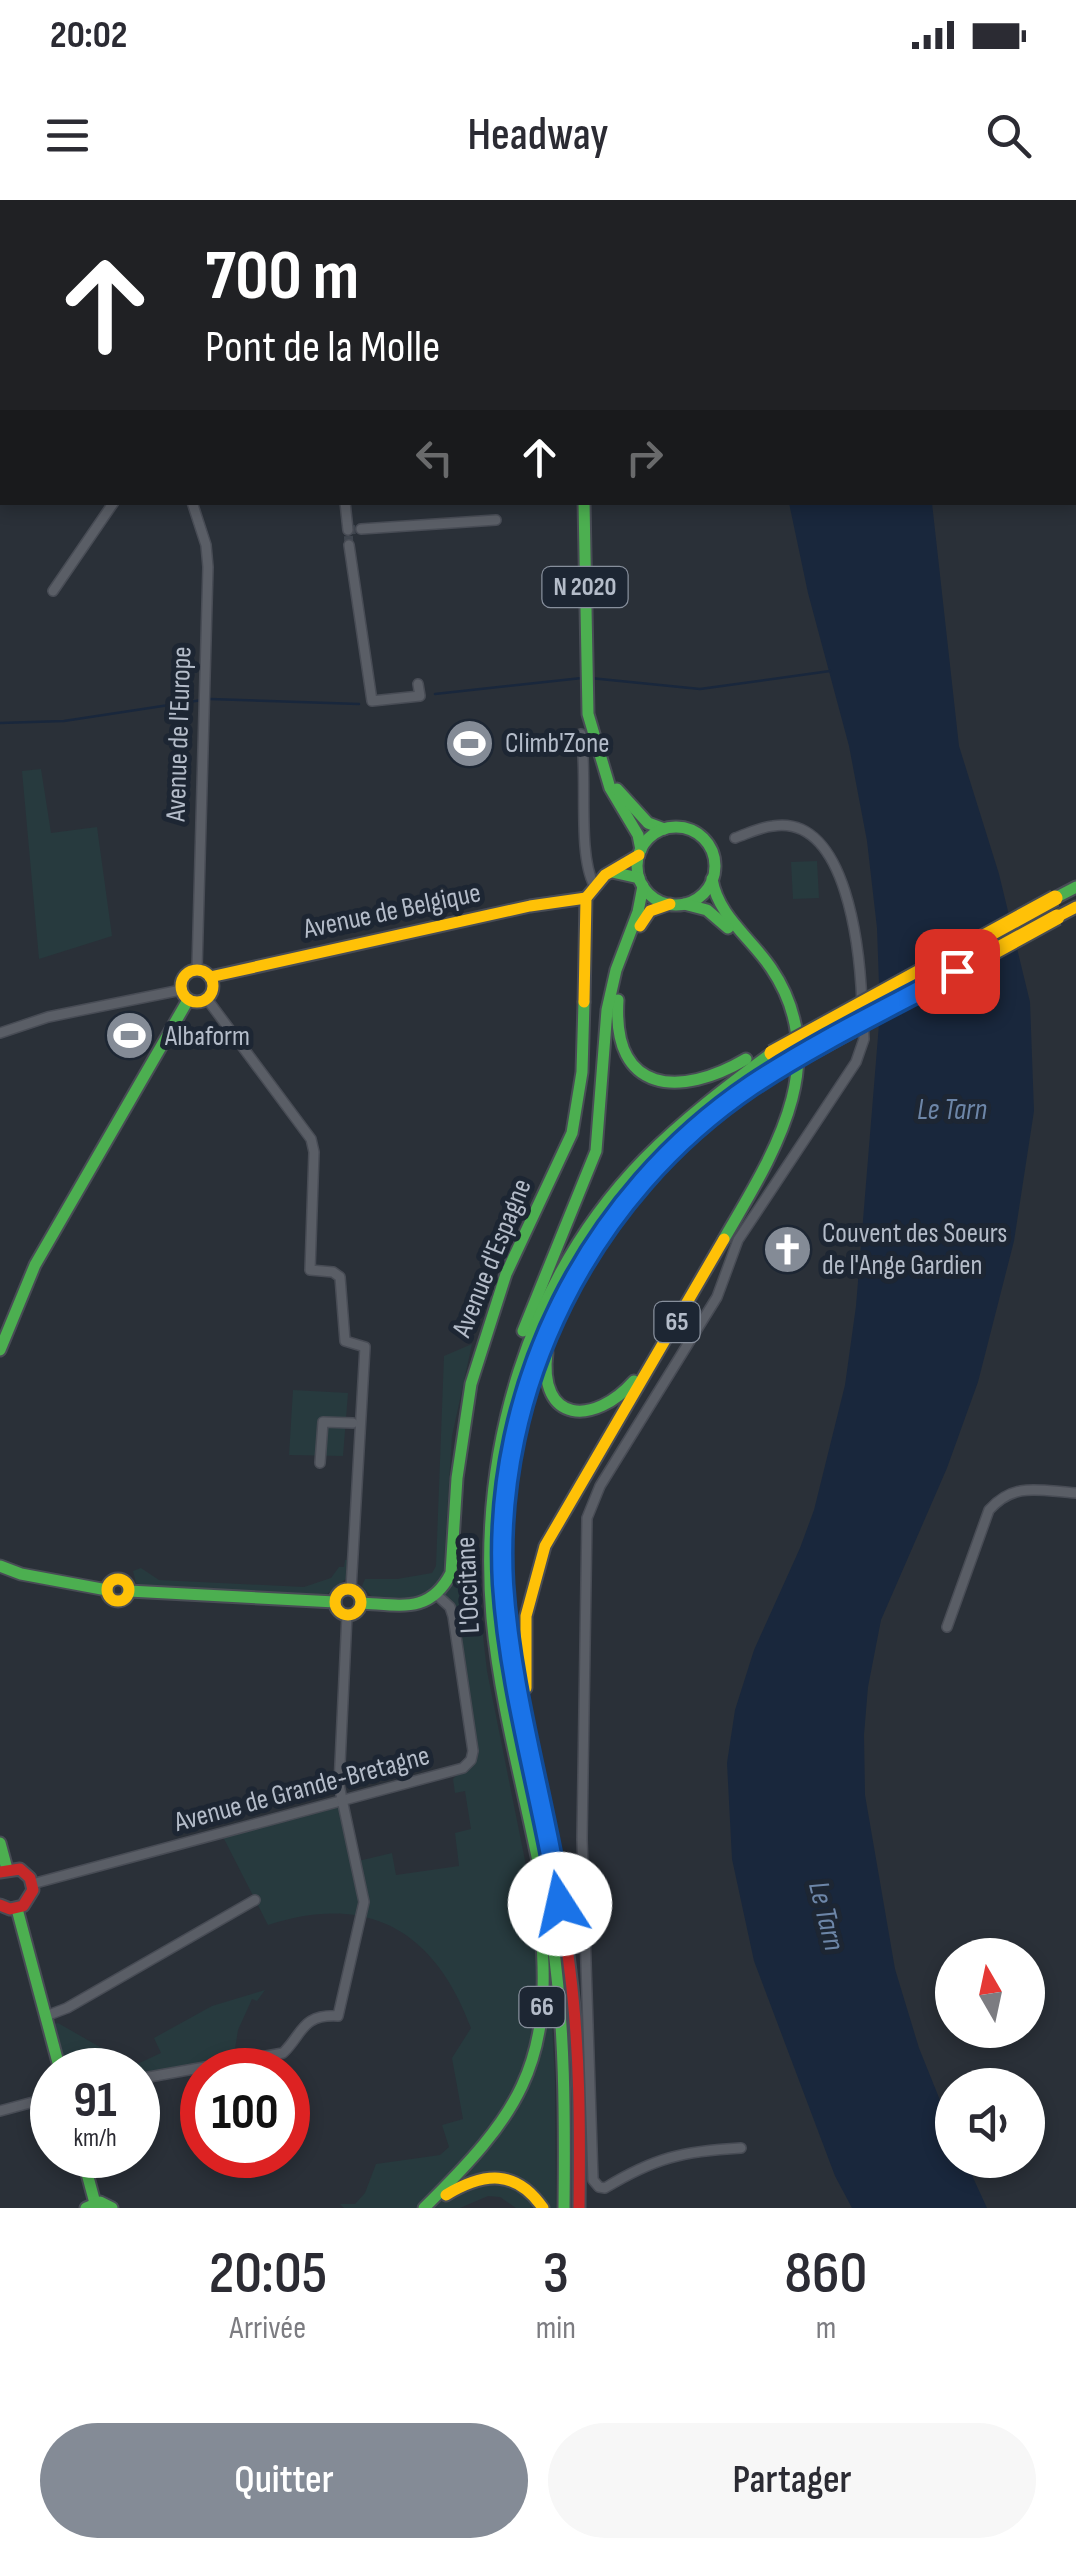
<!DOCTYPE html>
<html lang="fr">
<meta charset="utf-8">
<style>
body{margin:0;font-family:"Sofia Sans Condensed",sans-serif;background:#f7f7f7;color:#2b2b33;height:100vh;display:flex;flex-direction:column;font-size:38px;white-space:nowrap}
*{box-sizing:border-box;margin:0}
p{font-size:32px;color:#7c7c81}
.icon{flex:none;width:55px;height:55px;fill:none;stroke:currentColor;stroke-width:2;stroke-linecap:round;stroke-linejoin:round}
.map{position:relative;height:2008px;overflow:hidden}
.drawer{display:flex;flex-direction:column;background:#fff;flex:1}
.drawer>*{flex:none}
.top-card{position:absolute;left:0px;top:0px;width:1078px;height:305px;box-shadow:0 5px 15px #0003;background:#202124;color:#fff;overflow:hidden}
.needle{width:65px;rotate:351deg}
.fabs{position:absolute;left:935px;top:1738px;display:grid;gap:20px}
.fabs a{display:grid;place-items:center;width:110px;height:110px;border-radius:50%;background:#fff;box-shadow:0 5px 15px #0003;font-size:50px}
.speed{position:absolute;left:30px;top:1848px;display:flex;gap:20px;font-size:50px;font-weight:700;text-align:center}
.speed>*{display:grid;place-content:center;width:130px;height:130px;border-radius:50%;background:#fff;box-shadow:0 5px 15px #0003;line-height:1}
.speed small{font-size:25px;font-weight:400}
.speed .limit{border:15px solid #d22;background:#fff;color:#111}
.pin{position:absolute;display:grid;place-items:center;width:85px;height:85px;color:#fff;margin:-42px;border-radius:20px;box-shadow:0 5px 15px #0006}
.me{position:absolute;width:110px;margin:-55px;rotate:350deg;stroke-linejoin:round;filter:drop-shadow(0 0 8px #0008)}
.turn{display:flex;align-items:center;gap:35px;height:210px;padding:0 40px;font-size:45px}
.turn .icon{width:130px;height:130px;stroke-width:2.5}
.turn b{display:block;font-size:70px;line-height:85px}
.lanes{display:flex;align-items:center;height:95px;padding:0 40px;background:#0003;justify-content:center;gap:50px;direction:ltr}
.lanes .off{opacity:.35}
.eta{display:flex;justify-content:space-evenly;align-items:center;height:170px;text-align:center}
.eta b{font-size:60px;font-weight:600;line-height:70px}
.button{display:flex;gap:20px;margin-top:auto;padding:20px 40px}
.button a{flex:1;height:115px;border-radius:60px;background:#848b96;color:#fff;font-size:40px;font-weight:600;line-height:115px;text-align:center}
.button a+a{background:#f7f7f7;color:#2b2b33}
.status{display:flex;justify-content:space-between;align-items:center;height:70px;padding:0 50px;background:#fff;direction:ltr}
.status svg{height:28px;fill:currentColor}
header{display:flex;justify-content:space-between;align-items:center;height:130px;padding:0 40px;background:#fff;font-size:45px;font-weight:600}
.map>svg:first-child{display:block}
.green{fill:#273a3e}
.water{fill:#19273c}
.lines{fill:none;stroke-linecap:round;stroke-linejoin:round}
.stream{stroke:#19273c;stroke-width:2.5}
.street-tunnel{stroke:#3f454e;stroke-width:9;stroke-dasharray:9 4.5;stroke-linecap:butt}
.street-casing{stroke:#484c55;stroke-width:12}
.fast-casing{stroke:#484c55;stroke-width:15}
.slow-casing{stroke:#484c55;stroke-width:15}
.jam-casing{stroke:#484c55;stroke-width:15}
.street{stroke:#5a5e66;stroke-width:9}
.fast{stroke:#4caf50;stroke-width:11}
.slow{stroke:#ffc107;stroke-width:11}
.jam{stroke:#c62828;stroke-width:11}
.rail-casing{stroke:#595d64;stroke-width:6}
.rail{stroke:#1d2633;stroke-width:2.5;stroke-dasharray:8;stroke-linecap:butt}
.slow-bridge-casing{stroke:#474c53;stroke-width:19;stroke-linecap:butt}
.slow-bridge{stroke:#ffc107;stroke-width:15}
.route-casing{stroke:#114b97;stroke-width:25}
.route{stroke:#1a73e8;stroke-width:18}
.labels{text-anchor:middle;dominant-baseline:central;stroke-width:10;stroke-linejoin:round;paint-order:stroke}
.shield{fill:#1d2633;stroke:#878f9c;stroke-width:2.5}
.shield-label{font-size:25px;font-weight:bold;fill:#b4bcc9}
.street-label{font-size:28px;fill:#b4bcc9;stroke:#1d2633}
.poi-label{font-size:28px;fill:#b4bcc9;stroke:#1d2633;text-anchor:start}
.water-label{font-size:30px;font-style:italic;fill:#6d86a8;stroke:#1d2633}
</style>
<div class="status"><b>20:02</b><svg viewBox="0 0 49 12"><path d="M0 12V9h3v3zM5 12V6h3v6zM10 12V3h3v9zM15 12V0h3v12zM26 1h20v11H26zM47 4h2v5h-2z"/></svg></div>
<header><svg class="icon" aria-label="menu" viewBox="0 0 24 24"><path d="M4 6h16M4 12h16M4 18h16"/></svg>Headway<svg class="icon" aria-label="search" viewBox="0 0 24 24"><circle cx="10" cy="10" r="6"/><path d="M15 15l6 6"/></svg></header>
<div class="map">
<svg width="1076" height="2008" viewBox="0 0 1076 2008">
<rect width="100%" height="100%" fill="#2a3038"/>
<g class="green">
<polygon points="41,569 51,633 97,627 112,736 39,759 22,571"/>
<polygon points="817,661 819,698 793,699 791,662"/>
<path d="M472,1144L452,1236L443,1377C431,1406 398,1398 373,1398L362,1386L365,1379H397L432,1373L436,1366L444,1156Z"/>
<polygon points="293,1190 348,1193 343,1256 289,1255"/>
<polygon points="345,1360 348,1360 347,1378 327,1394 152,1388 136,1383 133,1371 141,1368 159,1380 304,1387 331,1378 339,1367 344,1367"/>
<path d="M451,1373L476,1374L487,1471L550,1785L555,1880L556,2008H516L500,1997L488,1996L460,2008H344L340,2004H355L365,1993L376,1964L440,1955L449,1947L442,1925L463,1919L452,1858L471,1828C435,1731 369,1692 268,1725L221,1633L340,1601L354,1662L392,1653L396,1675L459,1666L455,1633L471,1629L465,1591L455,1593L453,1579L471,1561L453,1416L438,1396Z"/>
<polygon points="265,1790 257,1801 252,1799 238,1830 233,1862 138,1879 138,1870 60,1870 48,1826 58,1823 133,1866 161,1853 154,1838 212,1806"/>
</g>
<polygon class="water" points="789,303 932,303 959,546 999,674 1030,802 1034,911 1014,1041 978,1182 947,1268 881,1420 868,1487 864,1535 865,1595 895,1769 919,1848 952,1930 952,1960 965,1960 987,2008 852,2008 835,1976 754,1761 732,1659 727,1563 735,1510 754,1450 800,1348 814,1310 845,1185 856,1106 880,812 877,728 867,641 849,546 808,393"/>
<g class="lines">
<g class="stream">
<polyline points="590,478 700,489 830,471"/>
<polyline points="435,494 582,478"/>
<polyline points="210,499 359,504"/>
<polyline points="0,523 64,521 202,500"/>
</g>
<polyline class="street-tunnel" points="349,345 348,330 361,329"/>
<defs>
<g id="street">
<polyline points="287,2 287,0"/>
<polyline points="1075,140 1076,140"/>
<polyline points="192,302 206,345 208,367 197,769"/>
<polyline points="345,302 348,330"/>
<polyline points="361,329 496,320"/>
<polyline points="349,345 372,501 420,496 418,484"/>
<polyline points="53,391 114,302"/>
<path d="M581,534C588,576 577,653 594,685"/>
<path d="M735,638C747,634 760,627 773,626C848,614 860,753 862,804"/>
<polyline points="207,799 311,939 314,952 310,1070 333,1072 340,1077 345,1141 365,1147 351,1389"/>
<polyline points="0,833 48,817 181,790"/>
<polyline points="320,1263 323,1222 353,1223"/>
<path d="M947,1427L989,1310C1015,1281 1040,1291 1076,1293"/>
<polyline points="32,1684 463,1568 471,1560 473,1551 453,1416 450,1407 438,1396"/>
<polyline points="46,1816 67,1808 255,1700"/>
<path d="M138,1879L283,1853C303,1834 301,1814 338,1816L364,1702L339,1585L347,1415"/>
<polyline points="0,1911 52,1897"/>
<path d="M741,1948C683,1951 654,1958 605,1988L599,1987L593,1980L582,1639L587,1318L600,1286L717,1097L738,1040L856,862L864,839L863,819"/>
</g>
<g id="fast">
<polyline points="584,302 588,514 610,588 638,635 641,650"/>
<polyline points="617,589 648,623 664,629"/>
<circle cx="676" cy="666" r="39"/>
<polyline points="612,672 639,678"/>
<path d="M712,679C718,716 751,738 771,768C835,862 772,956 724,1039"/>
<polyline points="1055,698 1076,687"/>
<polyline points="684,704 707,710 728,728"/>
<path d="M618,800C612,894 680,898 746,859"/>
<polyline points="523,1131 596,951 607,810 616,770 638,712 643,686"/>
<polyline points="0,1150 35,1065 188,800"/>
<path d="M547,1152C538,1224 594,1226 634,1181"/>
<polyline points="0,1366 21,1374 107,1390"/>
<polyline points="129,1391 335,1402"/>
<path d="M361,1403C401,1405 430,1414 451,1373L457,1278L471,1184L506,1074L572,933L582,872L584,802"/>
<path d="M538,1591C523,1524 509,1457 504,1388C495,1236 549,1082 653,970C688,933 730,903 771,874"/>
<polyline points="0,1643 7,1669"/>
<polyline points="17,1709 60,1870"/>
<polyline points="82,1955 95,2003"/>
<polyline points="86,2008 100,2002 112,2008"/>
<path d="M424,2008C517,1916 553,1867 541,1731"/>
<path d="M564,2008C565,1918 565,1826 552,1737C536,1630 502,1525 492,1418C478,1252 527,1079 644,959C684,919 727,886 772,853"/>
</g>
<g id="slow">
<polyline points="1057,717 1076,707"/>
<polyline points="640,726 650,711 670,704"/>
<circle cx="197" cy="786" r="16"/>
<polyline points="210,777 530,706 586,698"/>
<polyline points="584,802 586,698 605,675 639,655"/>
<circle cx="118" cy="1390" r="11"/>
<circle cx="348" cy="1402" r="13"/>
<polyline points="526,1488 526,1416 545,1346 724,1039"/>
<path d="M446,1995C484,1972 516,1969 543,2008"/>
</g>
<g id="jam">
<polyline points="599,2 600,0"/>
<path d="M538,1591C551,1651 563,1711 570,1771C580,1850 580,1929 579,2008"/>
<polyline points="0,1672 20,1669 30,1678 33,1690 23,1706 10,1709 0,1705"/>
</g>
</defs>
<use href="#street" class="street-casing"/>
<use href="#fast" class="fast-casing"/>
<use href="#slow" class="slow-casing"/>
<use href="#jam" class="jam-casing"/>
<use href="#street" class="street"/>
<use href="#fast" class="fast"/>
<use href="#slow" class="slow"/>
<use href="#jam" class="jam"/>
<defs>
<g id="rail">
<polyline points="54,2 56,0"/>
<polyline points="0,110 2,105"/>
</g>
</defs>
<use href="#rail" class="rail-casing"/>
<use href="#rail" class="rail"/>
<defs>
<g id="slow-bridge">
<polyline points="772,853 1055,698"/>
<polyline points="771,874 1057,717"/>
</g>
</defs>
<use href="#slow-bridge" class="slow-bridge-casing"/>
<use href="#slow-bridge" class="slow-bridge"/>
</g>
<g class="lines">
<defs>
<path id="route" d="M560,1704C543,1598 510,1492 503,1384C492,1187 589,995 752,885C817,842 888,808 957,771"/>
</defs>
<use href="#route" class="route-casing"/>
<use href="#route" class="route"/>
</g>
<defs>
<symbol id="stadium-disc" viewBox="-11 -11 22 22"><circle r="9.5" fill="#848b96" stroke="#1d2633"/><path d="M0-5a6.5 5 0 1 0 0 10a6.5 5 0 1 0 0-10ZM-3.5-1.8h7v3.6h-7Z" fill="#fff"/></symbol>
<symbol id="church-disc" viewBox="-11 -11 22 22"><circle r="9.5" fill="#848b96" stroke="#1d2633"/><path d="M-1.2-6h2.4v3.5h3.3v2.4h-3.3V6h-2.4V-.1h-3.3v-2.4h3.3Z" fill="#fff"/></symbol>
</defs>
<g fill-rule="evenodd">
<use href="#stadium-disc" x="442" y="516" width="55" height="55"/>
<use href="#stadium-disc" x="102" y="808" width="55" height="55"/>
<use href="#church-disc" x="760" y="1022" width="55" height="55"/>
</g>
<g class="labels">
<g class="shield">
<rect x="542.5" y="367" width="85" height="40" rx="8"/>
<rect x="654.5" y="1102" width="45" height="40" rx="8"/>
<rect x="519.5" y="1787" width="45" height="40" rx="8"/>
</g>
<g class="shield-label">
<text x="585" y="387">N 2020</text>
<text x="677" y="1122">65</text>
<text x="542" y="1807">66</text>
</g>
<g class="street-label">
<text transform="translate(179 534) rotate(-88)">Avenue de l'Europe</text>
<text transform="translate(392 711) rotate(-12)">Avenue de Belgique</text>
<text transform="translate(492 1058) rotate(-68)">Avenue d'Espagne</text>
<text transform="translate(468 1385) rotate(-93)">L'Occitane</text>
<text transform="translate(302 1589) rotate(-15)">Avenue de Grande-Bretagne</text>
</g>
<g class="poi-label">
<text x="505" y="543">Climb'Zone</text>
<text x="165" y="836">Albaform</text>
<text x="822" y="1033">Couvent des Soeurs<tspan x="822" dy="32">de l'Ange Gardien</tspan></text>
</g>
<g class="water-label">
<text x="952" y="910">Le Tarn</text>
<text transform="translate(826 1716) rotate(76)">Le Tarn</text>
</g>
</g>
</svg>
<div class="fabs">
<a><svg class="needle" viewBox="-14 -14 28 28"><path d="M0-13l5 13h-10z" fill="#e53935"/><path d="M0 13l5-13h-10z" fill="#7c7c81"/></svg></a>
<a><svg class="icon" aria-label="sound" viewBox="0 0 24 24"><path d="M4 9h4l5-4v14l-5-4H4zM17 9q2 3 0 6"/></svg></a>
</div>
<div class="speed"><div>91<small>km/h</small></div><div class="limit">100</div></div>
<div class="pin" style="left:957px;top:771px;background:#d93025"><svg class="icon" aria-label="arrive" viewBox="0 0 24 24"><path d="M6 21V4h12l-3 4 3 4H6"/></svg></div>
<svg class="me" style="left:560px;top:1704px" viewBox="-20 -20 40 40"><circle r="19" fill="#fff"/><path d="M0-13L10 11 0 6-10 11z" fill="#1a73e8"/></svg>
<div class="top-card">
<div class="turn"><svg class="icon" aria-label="ahead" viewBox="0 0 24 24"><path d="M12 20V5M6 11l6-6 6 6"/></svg><div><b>700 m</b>Pont de la Molle</div></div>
<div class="lanes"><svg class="icon off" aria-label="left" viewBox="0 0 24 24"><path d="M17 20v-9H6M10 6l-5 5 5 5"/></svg><svg class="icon" aria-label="ahead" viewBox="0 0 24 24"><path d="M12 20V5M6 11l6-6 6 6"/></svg><svg class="icon off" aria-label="right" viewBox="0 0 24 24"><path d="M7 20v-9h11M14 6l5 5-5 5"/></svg></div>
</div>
</div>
<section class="drawer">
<div class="eta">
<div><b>20:05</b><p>Arrivée</p></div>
<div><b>3</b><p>min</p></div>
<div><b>860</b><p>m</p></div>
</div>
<div class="button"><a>Quitter</a><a>Partager</a></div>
</section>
